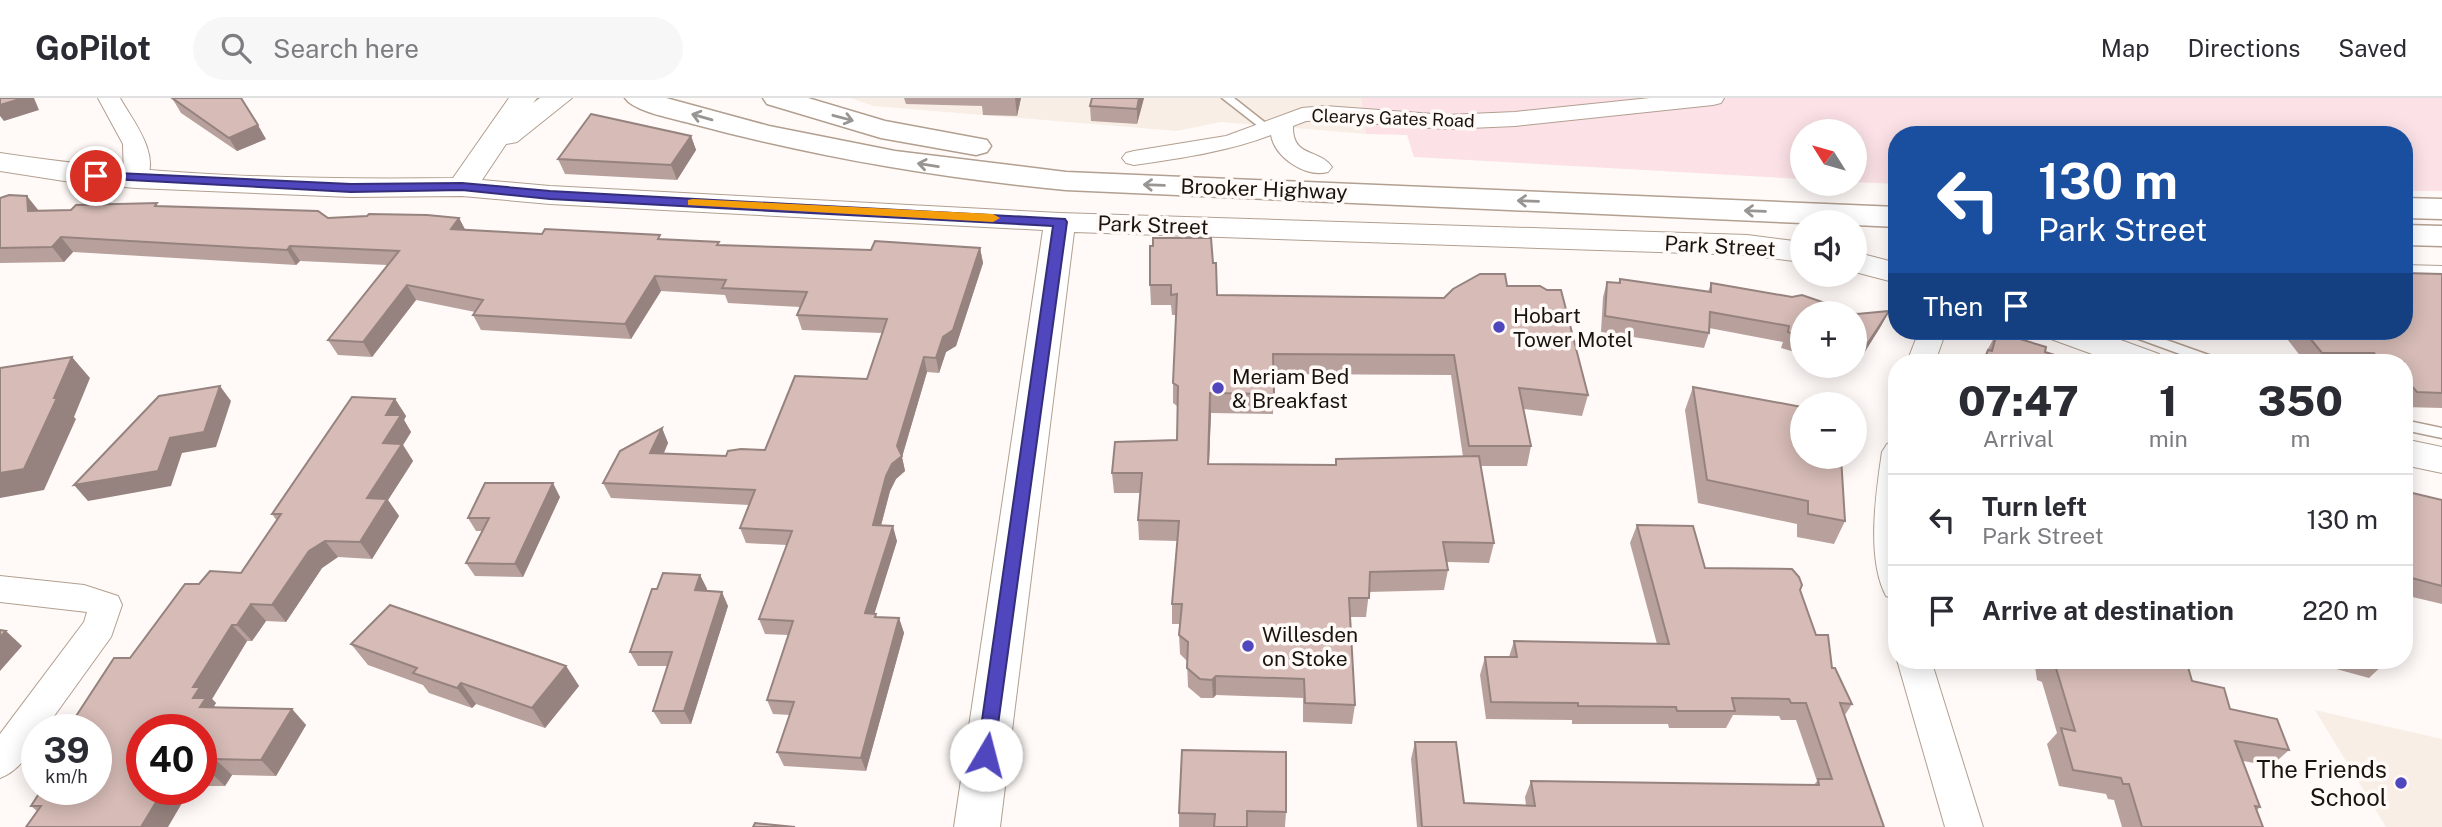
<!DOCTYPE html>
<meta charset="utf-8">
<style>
body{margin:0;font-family:"Public Sans",sans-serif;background:#f7f7f7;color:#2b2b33;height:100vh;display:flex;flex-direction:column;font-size:26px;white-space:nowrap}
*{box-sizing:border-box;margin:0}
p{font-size:23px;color:#7c7c81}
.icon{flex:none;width:38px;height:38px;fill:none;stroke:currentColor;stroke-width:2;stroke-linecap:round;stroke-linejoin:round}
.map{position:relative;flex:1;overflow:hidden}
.details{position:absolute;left:1888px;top:256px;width:525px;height:315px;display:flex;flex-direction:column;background:#fff;border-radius:28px;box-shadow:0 4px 18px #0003}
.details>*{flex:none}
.guide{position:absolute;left:1888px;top:28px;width:525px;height:214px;border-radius:28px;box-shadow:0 4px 18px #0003;background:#1a4fa0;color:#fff;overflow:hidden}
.needle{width:46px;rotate:307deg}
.controls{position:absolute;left:1790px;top:21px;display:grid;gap:14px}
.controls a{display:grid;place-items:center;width:77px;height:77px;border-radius:50%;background:#fff;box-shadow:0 4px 18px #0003;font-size:35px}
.speed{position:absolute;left:21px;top:616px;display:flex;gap:14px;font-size:35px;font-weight:700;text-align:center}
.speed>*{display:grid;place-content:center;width:91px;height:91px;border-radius:50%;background:#fff;box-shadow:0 4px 18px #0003;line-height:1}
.speed small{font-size:18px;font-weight:400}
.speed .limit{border:10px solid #d22;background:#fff;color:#111}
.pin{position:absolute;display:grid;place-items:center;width:60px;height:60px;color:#fff;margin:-30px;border:4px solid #fff;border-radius:50%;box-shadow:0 2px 7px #0007}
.me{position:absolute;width:77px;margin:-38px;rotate:8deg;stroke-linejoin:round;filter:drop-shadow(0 0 5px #0008)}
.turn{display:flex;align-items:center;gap:24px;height:147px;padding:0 35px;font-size:32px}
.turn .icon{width:91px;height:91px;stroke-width:2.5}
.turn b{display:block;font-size:49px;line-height:60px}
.then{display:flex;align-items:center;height:66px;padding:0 35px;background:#0003;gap:14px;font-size:26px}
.eta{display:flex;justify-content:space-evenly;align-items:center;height:119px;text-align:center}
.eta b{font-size:42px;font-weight:800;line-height:49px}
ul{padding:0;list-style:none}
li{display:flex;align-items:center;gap:21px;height:91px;padding:0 35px;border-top:2px solid #e1e1e2}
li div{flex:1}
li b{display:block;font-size:26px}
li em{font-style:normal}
header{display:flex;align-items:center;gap:42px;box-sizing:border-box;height:98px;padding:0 35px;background:#fff;border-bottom:2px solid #e1e1e2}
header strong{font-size:33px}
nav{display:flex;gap:38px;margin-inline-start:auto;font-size:24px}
.search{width:490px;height:63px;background:#f7f7f7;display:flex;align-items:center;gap:18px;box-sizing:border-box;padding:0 24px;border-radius:38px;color:#7c7c81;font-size:26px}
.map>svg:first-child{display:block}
.built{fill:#f8eee6}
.green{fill:#fce2e7}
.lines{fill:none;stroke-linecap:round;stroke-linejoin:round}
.service-casing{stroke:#b29f90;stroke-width:3}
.minor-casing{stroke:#b29f90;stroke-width:2}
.tertiary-casing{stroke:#b29f90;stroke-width:2}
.trunk-casing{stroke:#b29f90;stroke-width:3}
.service{fill:#fff;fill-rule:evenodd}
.minor{fill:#fff;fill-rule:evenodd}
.tertiary{fill:#fff;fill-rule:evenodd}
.trunk{fill:#fff;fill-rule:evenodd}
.wall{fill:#b8a19d;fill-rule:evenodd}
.shaded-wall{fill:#96837f}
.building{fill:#d6bbb6;stroke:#96837f;stroke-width:2}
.oneway{stroke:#989593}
.route{fill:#5046bd;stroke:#342e7b;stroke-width:2}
.slow{fill:#f59e0b}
.poi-dot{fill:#5046bd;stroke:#fffaf7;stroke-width:2.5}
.labels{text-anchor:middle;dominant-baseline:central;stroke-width:7;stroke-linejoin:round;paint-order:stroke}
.far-street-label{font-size:18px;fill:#1b140e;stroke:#fffaf7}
.street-label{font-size:21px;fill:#1b140e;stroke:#fffaf7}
.poi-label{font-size:21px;fill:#1b140e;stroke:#fffaf7;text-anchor:start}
.near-poi-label{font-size:24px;fill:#1b140e;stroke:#fffaf7;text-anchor:end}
</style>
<header>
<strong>GoPilot</strong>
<div class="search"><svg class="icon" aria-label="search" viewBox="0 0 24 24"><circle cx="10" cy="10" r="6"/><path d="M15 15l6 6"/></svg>Search here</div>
<nav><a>Map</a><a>Directions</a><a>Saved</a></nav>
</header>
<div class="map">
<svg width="2442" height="729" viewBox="0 0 2442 729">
<rect width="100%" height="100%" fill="#fffaf7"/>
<g class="built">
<polygon points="851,0 1361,0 1366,36 1221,24 1177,33 873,8"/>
<polygon points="2315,612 2442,641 2442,729 2386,729"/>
</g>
<polygon class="green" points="1361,0 2442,0 2442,93 2405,93 2404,37 1897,37 1897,86 1855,84 1855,33 1802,33 1802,81 1414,59 1407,37 1366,36"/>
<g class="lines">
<defs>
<g id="service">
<polygon points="1222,0 1234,0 1272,30 1267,33 1263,32"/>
<polygon points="2123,233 2141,233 2220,261 2222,264 2202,264 2125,236"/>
<polygon points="2404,322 2442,330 2442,340 2404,332"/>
</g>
<g id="minor">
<path d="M98,0H120C133,23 163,59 144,86H128L124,81L123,46Z"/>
<path d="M1650,0H1724L1721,5L1713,7L1515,28L1447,31L1325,22L1306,23L1293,28C1292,60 1319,50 1332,69L1328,74C1306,80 1275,60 1271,37C1226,54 1181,60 1134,67L1126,65L1122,60L1126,55L1134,53L1226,38L1302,10L1325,8L1447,17L1515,14Z"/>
<polygon points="2404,167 2442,168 2442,184 2404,183"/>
<polygon points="1919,233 1946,233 1935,264 1907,264"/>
<path d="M1897,343V502L1886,498C1866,460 1876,395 1882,354L1887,346Z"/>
<path d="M0,478L84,487L118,498L122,507L111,539L44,632H37C37,651 17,674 0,680V636L84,524L87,514L0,504Z"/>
<polygon points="1897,562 1931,562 1983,729 1945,729"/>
</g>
<g id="tertiary">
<path d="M509,0H537L533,5L540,0H572L517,44L506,46L482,82L550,88L1060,115L1747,137L1802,144V164L1747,157L1074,134L1000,729H954L1043,132L550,106L462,98L351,99L136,90L77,85L0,73V55C150,78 302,82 453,80Z"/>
<polygon points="1855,154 1897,165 1897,185 1855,174"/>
<polygon points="2046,233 2096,233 2159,256 2164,264 2114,264 2051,241"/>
<polygon points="2404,341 2442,349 2442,375 2404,367"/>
</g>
<g id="trunk">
<path d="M625,0H666L769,28L895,53L1066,74L1897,109V129L1855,127V124L1802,125L1066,92C939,80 816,59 693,26C676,21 634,14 625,0Z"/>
<polygon points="763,0 808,0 885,23 987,42 991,48 987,54 976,57 881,40 767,6"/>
<polygon points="2404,100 2442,101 2442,121 2404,120"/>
<polygon points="2404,127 2442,128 2442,148 2404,147"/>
</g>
</defs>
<use href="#service" class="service-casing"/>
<use href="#minor" class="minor-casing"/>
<use href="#tertiary" class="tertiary-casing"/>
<use href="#trunk" class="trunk-casing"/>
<use href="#service" class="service"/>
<use href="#minor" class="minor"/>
<use href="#tertiary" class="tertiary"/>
<use href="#trunk" class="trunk"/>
</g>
<g class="wall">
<polygon points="172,0 266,41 237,53 181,15"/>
<polygon points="904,0 1021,0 1017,18 983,17 982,8 906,6"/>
<polygon points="1144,0 1137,26 1091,23 1090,8"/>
<polygon points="691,38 696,52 677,82 565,76 558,61"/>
<polygon points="0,100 3,100 39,113 159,108 328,120 459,120 465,132 662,141 720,147 871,152 980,150 983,165 956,248 946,254 939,275 927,274 902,359 905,373 896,381 890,393 881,428 897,443 874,516 877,519 899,520 904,535 866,673 784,668 777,654 790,617 773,616 767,602 788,537 765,536 759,521 787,447 746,445 740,430 749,407 611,400 603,385 662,330 668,345 664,355 726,358 765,352 867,281 882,235 802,232 797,217 800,209 728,205 725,197 661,193 631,241 481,232 473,217 475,214 416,202 372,259 338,257 328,242 387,167 300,163 296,167 73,154 64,164 0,165"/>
<path d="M1213,165L1217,197L1444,200L1507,188L1588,297L1582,318L1524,311L1531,348L1527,368H1481L1494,445L1489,465L1447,464L1448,472L1444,492L1369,494L1366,519H1350L1355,607L1352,626L1303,624V600L1216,597L1213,600H1201L1188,589L1187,563L1180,556L1179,537L1180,526H1172V506L1177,443L1139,442L1138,422L1140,395H1114L1112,375L1177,342V308L1173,305V285L1176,217H1172L1171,207H1151L1150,187ZM1274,276L1451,277L1463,359L1336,361L1335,367L1209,366L1211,315L1273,316Z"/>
<polygon points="2442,176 2442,310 2404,309 2404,264 2305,264 2281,233 2404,233"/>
<polygon points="1620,181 1708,194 1711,185 1857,216 1889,213 1881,228 1859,263 1855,262 1855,215 1802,215 1802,256 1781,250 1783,244 1709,230 1709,235 1704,250 1601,234 1603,199 1607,184 1618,185"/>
<polygon points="1997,234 2045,254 2077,264 1981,264"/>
<polygon points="1693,289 1845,423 1834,446 1797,439 1797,426 1698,405 1685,312"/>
<polygon points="395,301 406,318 404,322 411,334 403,347 413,363 388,402 399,418 372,461 338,459 322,470 286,524 266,523 252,543 247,543 212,601 216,605 214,608 215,610 292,611 306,627 276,678 232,677 225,688 201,688 201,632 142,691 199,691 196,695 188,695 37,713 31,708 96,691 130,560 199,486 241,475 277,423 272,416"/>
<polygon points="2404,393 2442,402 2442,506 2404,497"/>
<polygon points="560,399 523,479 475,478 466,465 483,433 476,433 468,420"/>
<polygon points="1637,427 1705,470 1800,492 1816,537 1832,570 1852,606 1845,617 1884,729 1417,729 1411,661 1415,644 1464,705 1526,708 1525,699 1531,683 1814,687 1817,683 1796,622 1781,622 1779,618 1733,617 1726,630 1669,630 1668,626 1572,626 1572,622 1486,621 1480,577 1485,559 1509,559 1514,543 1657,546 1630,445"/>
<polygon points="700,477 707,491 706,493 728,508 691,626 661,626 653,613 668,568 638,568 630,554 657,491"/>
<polygon points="351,546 566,568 579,588 545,630 476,606 472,610 429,595 423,587 368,567"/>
<polygon points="2034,562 2186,562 2192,583 2289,652 2271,668 2243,663 2260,709 2257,712 2263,729 2122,729 2114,702 2108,701 2106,696 2059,688 2047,646 2057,635 2042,584 2037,582"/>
<polygon points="2317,562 2384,562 2385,565 2369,580 2318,566"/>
<polygon points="1182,652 1286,714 1285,729 1179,729 1179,715"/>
</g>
<g class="shaded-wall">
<polygon points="23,0 34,0 39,12 4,23 0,18 0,7"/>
<polygon points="1015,0 1021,0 1017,18"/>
<polygon points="1139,0 1144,0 1137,26 1137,11"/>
<polygon points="258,27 266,41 237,53 229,40"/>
<polygon points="691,38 696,52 677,82 671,67"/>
<polygon points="27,98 39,113 28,113"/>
<polygon points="459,120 467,135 451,131"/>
<polygon points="61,139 73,154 64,164 52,149"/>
<polygon points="290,148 300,163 296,167 287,152"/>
<polygon points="980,150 983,165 956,248 946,254 939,275 936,260 943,239"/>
<polygon points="655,178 661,193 631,241 625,226"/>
<polygon points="407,187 416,202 372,259 363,244"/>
<polygon points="1889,213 1881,228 1859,263 1866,248"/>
<polygon points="72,259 90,280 74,319 76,321 44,392 0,400 0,375 54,300"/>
<polygon points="924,259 927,274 902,359 905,373 896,381 890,393 877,442 873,427 886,378 892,366"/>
<polygon points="220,288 231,303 216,349 182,355 171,388 88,403 74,387"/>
<polygon points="1210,295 1211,315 1208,386 1208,366"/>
<polygon points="395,301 406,318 404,322 411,334 403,347 413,363 388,402 399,418 372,461 360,444 367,400 383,345 386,317"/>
<polygon points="662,330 668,345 657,370 650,355"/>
<polygon points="553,385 560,399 523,479 515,466"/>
<polygon points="893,428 897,443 870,530 865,515"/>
<polygon points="325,443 338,459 322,470 286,524 272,507 309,453"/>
<polygon points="700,477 707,491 701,506 695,492"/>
<polygon points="722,494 728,508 691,626 684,613"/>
<polygon points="251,506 266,523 252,543 237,527"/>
<polygon points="899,520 904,535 866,673 861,660"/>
<polygon points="232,527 247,543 212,601 216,605 214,608 222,616 217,625 193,600 193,589"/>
<polygon points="6,533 22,548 0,573 0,539"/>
<polygon points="566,568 579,588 545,630 532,610"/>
<polygon points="1216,578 1216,597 1213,600 1212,582"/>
<polygon points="461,585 476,606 472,610 457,590"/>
<polygon points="292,611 306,627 276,678 261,662"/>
<polygon points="215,661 232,677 225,688 209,673"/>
<polygon points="164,691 184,691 188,695 168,729 141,729"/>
</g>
<g class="building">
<polygon points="0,0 23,0 0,7"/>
<polygon points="172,0 241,0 258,27 229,40"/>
<polygon points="1092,0 1139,0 1137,11 1090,8"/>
<polygon points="591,16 691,38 671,67 558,61"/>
<polygon points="9,97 27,98 28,113 71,112 76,107 157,105 155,108 318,113 328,120 367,118 369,116 427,117 459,120 451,131 542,136 545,131 660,137 658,141 719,144 717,147 871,152 875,143 980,150 953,232 943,239 936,260 924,259 897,348 902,358 892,366 886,378 873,427 893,428 865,515 876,516 875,519 899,520 861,660 777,654 794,604 767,602 793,523 759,521 792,433 740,430 755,392 603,385 620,353 662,330 650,355 726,358 728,353 741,351 765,352 795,278 867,281 887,221 797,217 807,194 722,190 726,182 655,178 625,226 473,217 483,202 407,187 363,244 328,242 399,153 290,148 287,152 61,139 52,149 0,150 0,100"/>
<polygon points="1153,140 1211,140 1213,165 1216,165 1217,197 1444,200 1453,191 1480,176 1505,176 1507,188 1540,188 1547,192 1561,192 1588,297 1519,290 1531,348 1469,348 1454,257 1273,256 1274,296 1210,295 1208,366 1336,367 1336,361 1479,358 1494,445 1443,444 1448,472 1370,474 1369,500 1349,500 1355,607 1305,605 1304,581 1216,578 1212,582 1200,581 1187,570 1188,544 1179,537 1182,506 1172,506 1179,423 1138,422 1142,375 1112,375 1115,344 1177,342 1178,288 1173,285 1177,196 1171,197 1171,187 1150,187 1150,148 1153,148"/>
<polygon points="2404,175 2442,176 2442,295 2417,294 2410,286 2404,286 2404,264 2381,264 2374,255 2322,255 2304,233 2404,233"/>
<polygon points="1620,181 1711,194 1711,185 1792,199 1802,197 1857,216 1889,213 1866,248 1855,245 1855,215 1802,215 1802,239 1788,234 1789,228 1710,214 1709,235 1605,218 1607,184 1620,185"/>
<polygon points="1997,234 2046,249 2045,254 2077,264 1984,264 1988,252 1992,253"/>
<polygon points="72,259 54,300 57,300 24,371 0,375 0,270"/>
<polygon points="220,288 204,334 170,340 158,373 74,387 159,298"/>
<polygon points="1693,289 1802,309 1802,359 1841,359 1845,423 1808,416 1808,403 1707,382"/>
<polygon points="352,299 395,301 386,317 401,317 383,345 402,346 367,400 387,401 360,444 325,443 309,453 272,507 251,506 237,527 232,527 193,589 200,589 193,600 206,600 200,609 292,611 261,662 215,661 209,673 201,673 201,632 142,632 142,691 164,691 141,729 26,729 41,708 31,708 42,691 96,691 96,632 67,632 114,560 130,560 185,486 199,486 210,473 241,475 281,416 272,416"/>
<polygon points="485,385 553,385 515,466 466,465 489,420 468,420"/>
<polygon points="2404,393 2442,402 2442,488 2404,478"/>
<polygon points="1637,427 1693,428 1705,470 1792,471 1799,479 1802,487 1800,492 1816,537 1828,537 1832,570 1835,570 1852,606 1840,605 1884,729 1422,729 1415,644 1456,644 1464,705 1535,708 1531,683 1819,687 1818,681 1832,681 1806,605 1791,605 1789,601 1732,600 1735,613 1677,613 1676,609 1578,608 1578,605 1491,604 1485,559 1517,559 1514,543 1669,546"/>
<polygon points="663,475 700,477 695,492 722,494 684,613 653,613 672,554 630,554 652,491 657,491"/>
<polygon points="390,507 566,568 532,610 461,585 457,590 413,575 417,570 351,546"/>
<polygon points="0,532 6,533 0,539"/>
<polygon points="2049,562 2186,562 2192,583 2224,590 2230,611 2277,621 2289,652 2235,643 2260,709 2255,708 2263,729 2142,729 2129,686 2123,686 2121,680 2073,672 2061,630 2075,633 2055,567 2050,566"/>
<polygon points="2371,562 2384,562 2385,565"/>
<polygon points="1182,652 1286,654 1286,714 1247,713 1247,729 1214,729 1215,716 1179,715"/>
<polygon points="755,725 795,729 753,729"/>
</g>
<defs><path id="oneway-shaft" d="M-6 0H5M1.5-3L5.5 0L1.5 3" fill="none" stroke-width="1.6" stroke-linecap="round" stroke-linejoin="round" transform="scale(1.75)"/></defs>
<g class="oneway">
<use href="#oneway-shaft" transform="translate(702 19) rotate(-164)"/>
<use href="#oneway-shaft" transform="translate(843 20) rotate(15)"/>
<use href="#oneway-shaft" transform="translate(928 67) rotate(-171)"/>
<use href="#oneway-shaft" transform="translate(1154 87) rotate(-178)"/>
<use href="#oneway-shaft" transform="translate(1528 103) rotate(-178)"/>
<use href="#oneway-shaft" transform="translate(1755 113) rotate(-178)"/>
</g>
<polygon class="route" points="96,74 351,86 462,85 550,93 1065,121 1067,124 993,663 986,666 980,663 977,657 1053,128 550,101 462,92 351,94 92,80 92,75"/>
<polygon class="slow" points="693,101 993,116 1000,120 993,124 688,107 688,102"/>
<g class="poi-dot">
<circle cx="1499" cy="229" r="7"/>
<circle cx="1218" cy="290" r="7"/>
<circle cx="1248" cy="548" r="7"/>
<circle cx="2401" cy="685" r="7"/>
</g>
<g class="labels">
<g class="far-street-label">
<text transform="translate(1393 20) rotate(2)">Clearys Gates Road</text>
</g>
<g class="street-label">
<text transform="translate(1264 91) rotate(2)">Brooker Highway</text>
<text transform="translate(1153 127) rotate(2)">Park Street</text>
<text transform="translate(1720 148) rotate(3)">Park Street</text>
</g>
<g class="poi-label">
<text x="1513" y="217">Hobart<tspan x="1513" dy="24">Tower Motel</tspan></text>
<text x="1232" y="278">Meriam Bed<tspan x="1232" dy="24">&amp; Breakfast</tspan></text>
<text x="1262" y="536">Willesden<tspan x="1262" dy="24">on Stoke</tspan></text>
</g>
<g class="near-poi-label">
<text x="2387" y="671">The Friends<tspan x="2387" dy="28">School</tspan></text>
</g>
</g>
</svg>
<div class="controls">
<a><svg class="needle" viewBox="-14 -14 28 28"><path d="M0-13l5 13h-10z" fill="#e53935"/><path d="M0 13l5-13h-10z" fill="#7c7c81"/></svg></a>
<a><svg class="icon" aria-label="sound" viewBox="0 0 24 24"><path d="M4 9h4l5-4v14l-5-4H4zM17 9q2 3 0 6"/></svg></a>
<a>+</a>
<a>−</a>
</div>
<div class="speed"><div>39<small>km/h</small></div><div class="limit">40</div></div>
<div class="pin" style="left:96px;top:78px;background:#d93025"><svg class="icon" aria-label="arrive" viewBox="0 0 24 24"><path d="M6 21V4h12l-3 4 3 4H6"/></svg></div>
<svg class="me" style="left:986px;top:657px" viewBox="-20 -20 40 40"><circle r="19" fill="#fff"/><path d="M0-13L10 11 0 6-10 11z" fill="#5046bd"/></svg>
<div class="guide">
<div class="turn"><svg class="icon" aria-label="left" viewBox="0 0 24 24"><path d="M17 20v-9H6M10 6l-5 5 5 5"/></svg><div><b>130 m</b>Park Street</div></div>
<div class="then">Then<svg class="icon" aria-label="arrive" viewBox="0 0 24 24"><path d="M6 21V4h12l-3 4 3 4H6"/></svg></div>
</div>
<section class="details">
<div class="eta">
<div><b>07:47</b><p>Arrival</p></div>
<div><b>1</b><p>min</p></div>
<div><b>350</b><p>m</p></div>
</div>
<ul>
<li><svg class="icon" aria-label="left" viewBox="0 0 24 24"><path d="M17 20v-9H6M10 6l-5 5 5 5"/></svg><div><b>Turn left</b><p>Park Street</p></div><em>130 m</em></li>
<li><svg class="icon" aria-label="arrive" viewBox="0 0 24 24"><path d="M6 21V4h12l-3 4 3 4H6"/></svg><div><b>Arrive at destination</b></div><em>220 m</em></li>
</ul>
</section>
</div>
